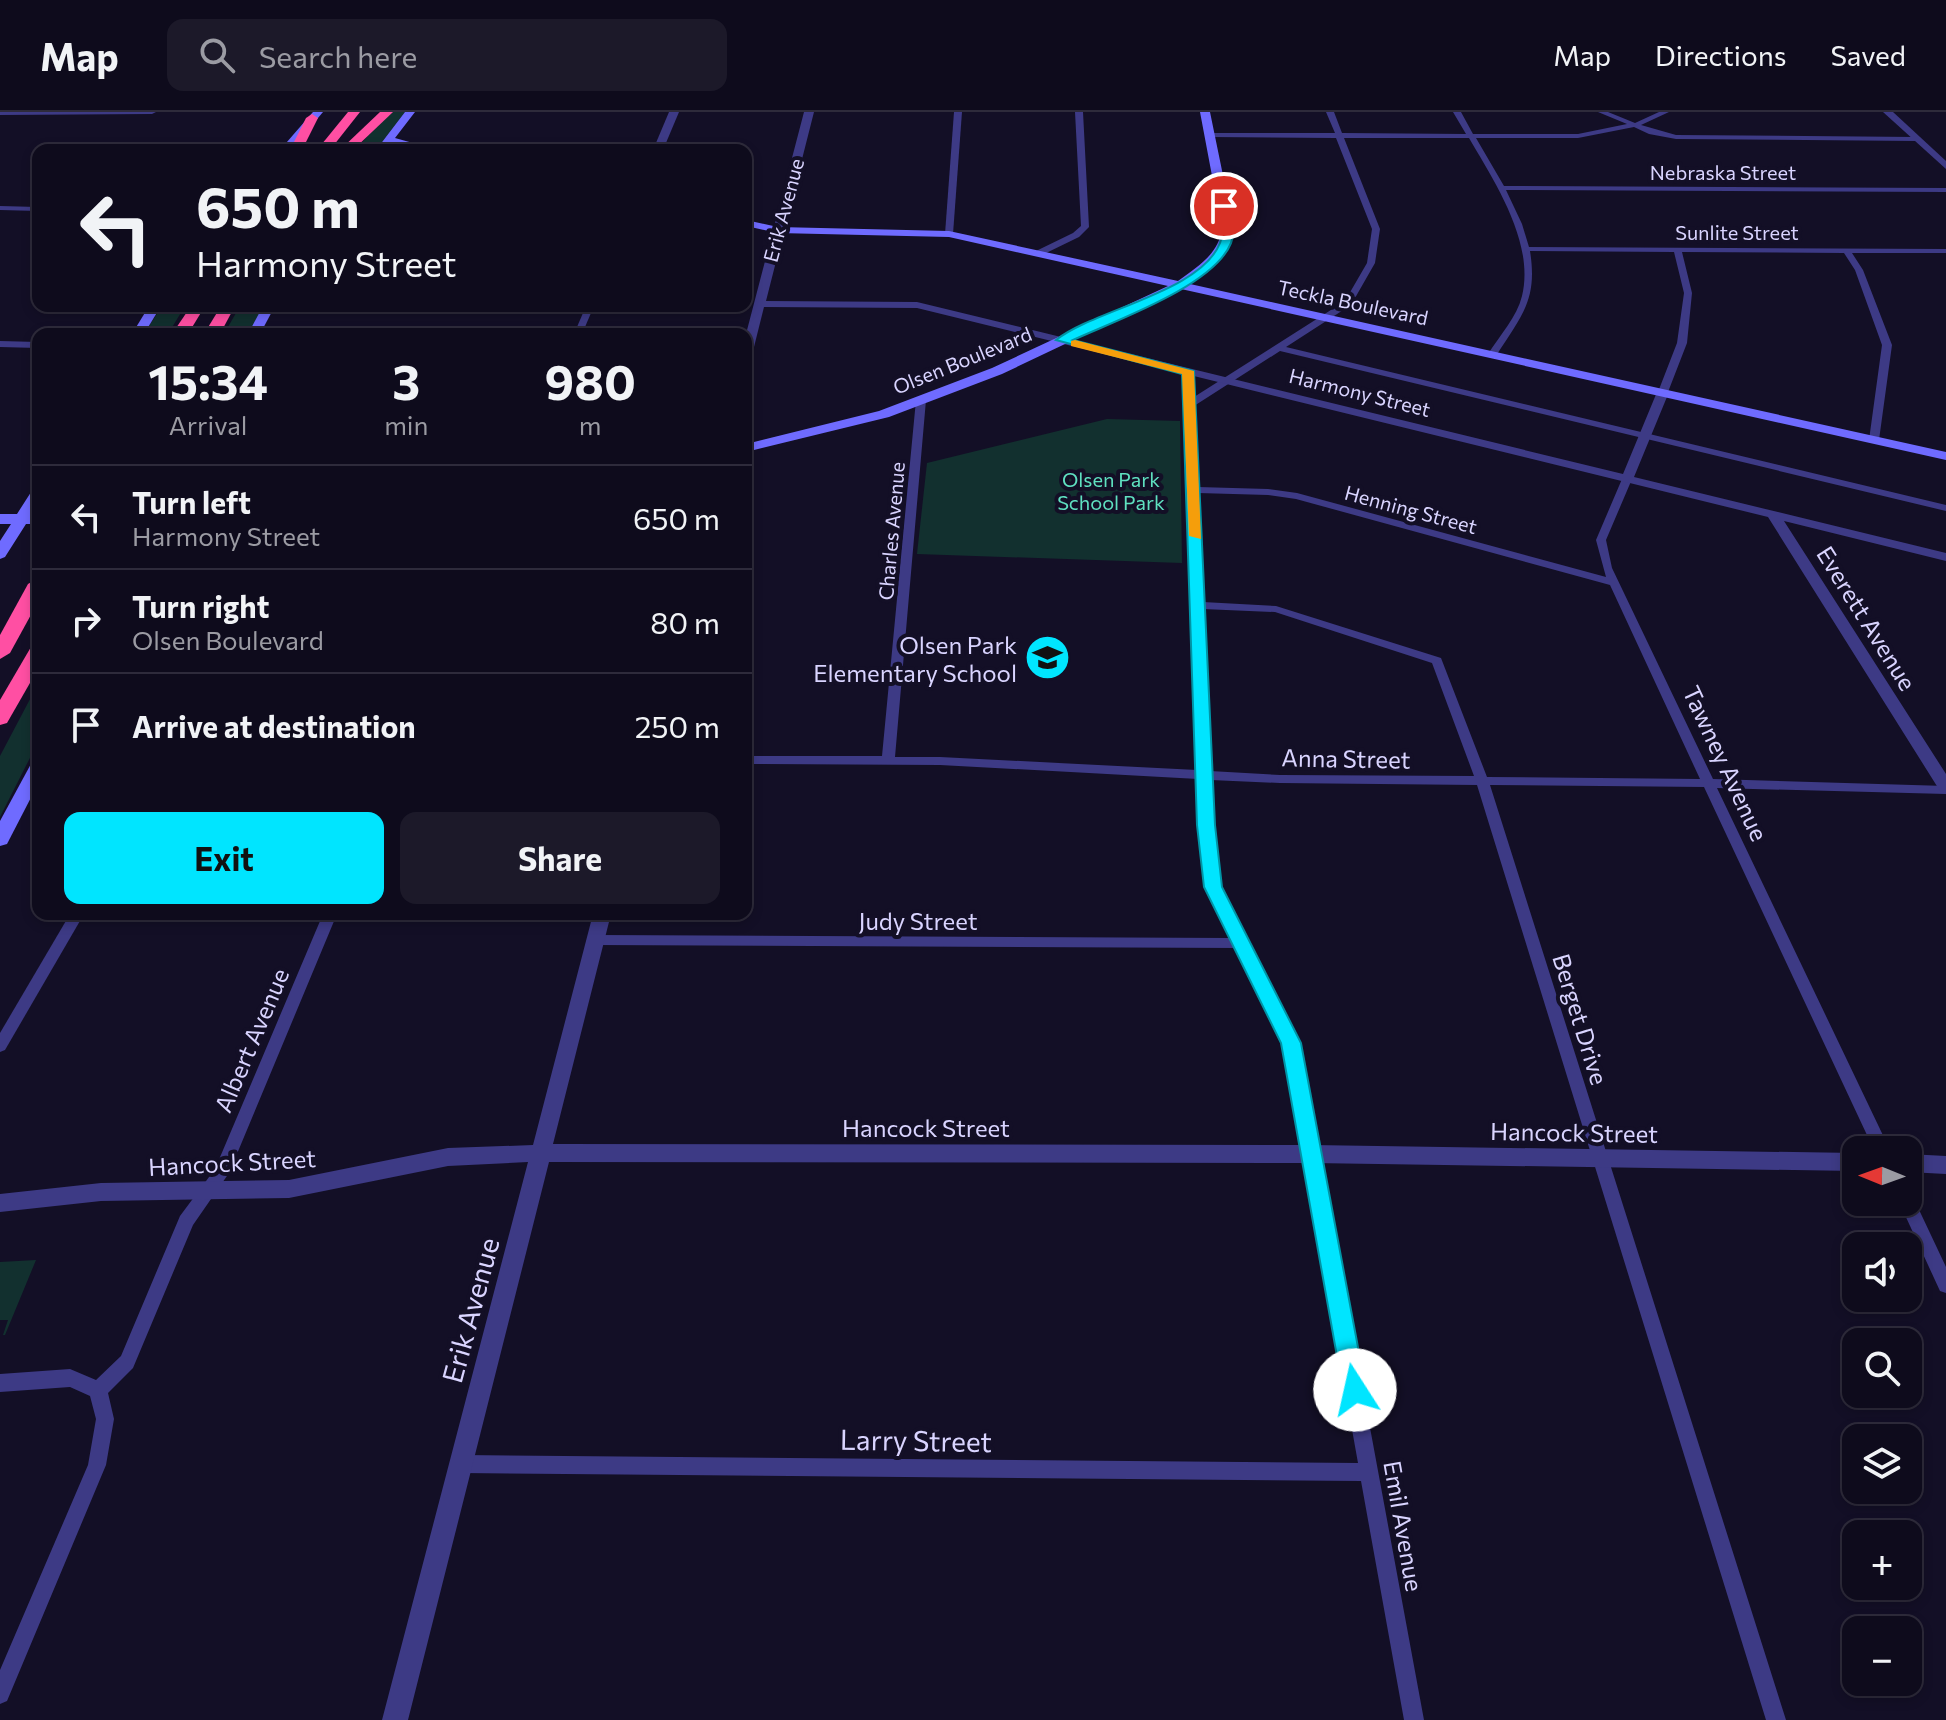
<!DOCTYPE html>
<meta charset="utf-8">
<style>
body{margin:0;font-family:Commissioner,sans-serif;background:#1c1929;color:#f1f3f6;height:100vh;display:flex;flex-direction:column;font-size:30px;white-space:nowrap}
*{box-sizing:border-box;margin:0}
p{font-size:26px;color:#9b9ba3}
.icon{flex:none;width:44px;height:44px;fill:none;stroke:currentColor;stroke-width:2;stroke-linecap:round;stroke-linejoin:round}
.map{position:relative;flex:1;overflow:hidden}
.side{position:absolute;left:32px;top:216px;width:720px;height:592px;display:flex;flex-direction:column;background:#0e0b1c;border-radius:16px;box-shadow:0 4px 12px #0003,0 0 0 2px #2e2b3b}
.side>*{flex:none}
.hud{position:absolute;left:32px;top:32px;width:720px;height:168px;border-radius:16px;box-shadow:0 4px 12px #0003,0 0 0 2px #2e2b3b;background:#0e0b1c;color:#f1f3f6;overflow:hidden}
.needle{width:52px;rotate:271deg}
.buttons{position:absolute;left:1842px;top:1024px;display:grid;gap:16px}
.buttons a{display:grid;place-items:center;width:80px;height:80px;border-radius:16px;background:#0e0b1c;box-shadow:0 4px 12px #0003,0 0 0 2px #2e2b3b;font-size:40px}
.pin{position:absolute;display:grid;place-items:center;width:68px;height:68px;color:#fff;margin:-34px;border:4px solid #fff;border-radius:50%;box-shadow:0 2px 8px #0007}
.me{position:absolute;width:88px;margin:-44px;rotate:350deg;stroke-linejoin:round;filter:drop-shadow(0 0 6px #0008)}
.turn{display:flex;align-items:center;gap:28px;height:168px;padding:0 32px;font-size:36px}
.turn .icon{width:104px;height:104px;stroke-width:2.5}
.turn b{display:block;font-size:56px;line-height:68px}
.eta{display:flex;justify-content:space-evenly;align-items:center;height:136px;text-align:center}
.eta b{font-size:48px;font-weight:700;line-height:56px}
.button{display:flex;gap:16px;margin-top:auto;padding:16px 32px}
.button a{flex:1;height:92px;border-radius:16px;background:#00e5ff;color:#111;font-size:32px;font-weight:700;line-height:92px;text-align:center}
.button a+a{background:#1c1929;color:#f1f3f6}
ul{padding:0;list-style:none}
li{display:flex;align-items:center;gap:24px;height:104px;padding:0 32px;border-top:2px solid #2e2b3b}
li div{flex:1}
li b{display:block;font-size:30px}
li em{font-style:normal}
header{display:flex;align-items:center;gap:48px;box-sizing:border-box;height:112px;padding:0 40px;background:#0e0b1c;border-bottom:2px solid #2e2b3b}
header strong{font-size:38px}
nav{display:flex;gap:44px;margin-inline-start:auto;font-size:28px}
.search{width:560px;height:72px;background:#1c1929;display:flex;align-items:center;gap:20px;box-sizing:border-box;padding:0 28px;border-radius:16px;color:#9b9ba3;font-size:30px}
.map>svg:first-child{display:block}
.green{fill:#12302f}
.lines{fill:none;stroke-linecap:round;stroke-linejoin:round}
.minor{fill:#3d3a85;fill-rule:evenodd}
.tertiary{fill:#3d3a85;fill-rule:evenodd}
.secondary{fill:#6f6bff;fill-rule:evenodd}
.motorway{fill:#ff4fa3;fill-rule:evenodd}
.route{fill:#00e5ff;stroke:#0095a6;stroke-width:2}
.slow{fill:#f59e0b}
.labels{text-anchor:middle;dominant-baseline:central;stroke-width:8;stroke-linejoin:round;paint-order:stroke}
.far-street-label{font-size:20px;fill:#d9d4ff;stroke:#130f26}
.far-park-label{font-size:20px;fill:#5fe0c0;stroke:#130f26}
.street-label{font-size:24px;fill:#d9d4ff;stroke:#130f26}
.poi-label{font-size:24px;fill:#d9d4ff;stroke:#130f26;text-anchor:end}
.near-street-label{font-size:28px;fill:#d9d4ff;stroke:#130f26}
</style>
<header>
<strong>Map</strong>
<div class="search"><svg class="icon" aria-label="search" viewBox="0 0 24 24"><circle cx="10" cy="10" r="6"/><path d="M15 15l6 6"/></svg>Search here</div>
<nav><a>Map</a><a>Directions</a><a>Saved</a></nav>
</header>
<div class="map">
<svg width="1946" height="1608" viewBox="0 0 1946 1608">
<rect width="100%" height="100%" fill="#130f26"/>
<g class="green">
<polygon points="390,0 405,0 376,38 355,38"/>
<polygon points="162,194 185,194 168,222 144,222"/>
<polygon points="240,194 265,194 249,222 224,222"/>
<polygon points="1107,307 1180,309 1182,451 917,442 927,351"/>
<polygon points="38,572 38,630 0,705 0,644"/>
<polygon points="36,1148 5,1223 3,1223 8,1208 0,1208 0,1150"/>
</g>
<g class="lines">
<g class="minor">
<polygon points="0,0 156,0 152,2 0,3"/>
<polygon points="954,0 962,0 953,122 949,124 945,122"/>
<polygon points="1075,0 1083,0 1089,115 1079,125 1042,143 1036,143 1036,139 1073,121 1081,114"/>
<path d="M1326,0H1334L1342,21L1466,22L1453,0H1461L1473,22H1578L1627,12L1598,0H1608L1635,11L1659,0H1669L1641,13L1676,23L1916,25L1920,27L1916,29L1676,27L1649,22L1634,15L1578,26H1476L1504,74L1946,76V80L1506,78L1522,112L1529,135L1946,137V141H1852L1863,158L1892,233L1879,328L1874,331L1869,328L1882,233L1855,158L1844,141L1682,140L1692,181L1687,231L1668,280L1663,283L1658,280L1677,231L1684,181L1674,140L1530,139C1538,189 1521,204 1496,244H1490L1488,242C1500,223 1517,205 1522,184C1535,130 1494,69 1469,26H1344L1380,117L1375,151L1351,193L1286,235L1946,393V399L1280,239L1194,294L1198,375L1268,377L1297,381L1606,465L1596,428L1622,367L1631,365L1632,367L1606,428L1612,456L1713,667L1946,674V682L1717,676L1890,1038H1874L1704,675L1490,673L1786,1608H1766L1477,673L1280,671L1211,668L1213,713L1220,775L1299,931L1424,1608H1404L1361,1369L461,1361L454,1359L452,1352L454,1345L461,1343L1358,1351L1283,931L1237,836L595,833L590,832L588,828L590,824L595,823L1231,826L1206,775L1199,713L1198,667L940,653L746,652V644H882L916,288L921,285L926,288L895,645H940L1197,658L1183,259L1188,256L1193,259L1194,285L1345,189L1367,151L1372,117L1336,26L1210,25L1206,23L1210,21H1335ZM1198,381L1268,383L1296,387L1610,473L1700,667L1487,665L1441,546L1276,494L1203,490ZM1203,497L1275,500L1432,551L1474,664L1280,663L1210,659Z"/>
<polygon points="0,94 38,95 38,99 0,98"/>
<polygon points="586,194 594,194 582,222 574,222"/>
<polygon points="0,229 38,230 38,236 0,235"/>
<polygon points="70,802 84,802 5,938 0,940 0,921"/>
<polygon points="323,802 337,802 229,1061 193,1113 133,1256 108,1281 114,1307 106,1353 7,1589 0,1592 0,1558 88,1353 96,1307 90,1284 70,1275 0,1280 0,1262 70,1257 96,1268 121,1244 180,1104 215,1057"/>
<polygon points="1908,1083 1913,1085 1946,1155 1946,1181 1940,1179 1899,1090 1908,1090"/>
</g>
<g class="tertiary">
<polygon points="669,0 679,0 663,38 653,38"/>
<polygon points="804,0 814,0 766,189 917,190 1623,362 1657,280 1663,276 1669,280 1634,365 1946,441 1946,449 1784,409 1946,662 1946,681 1940,679 1768,405 917,196 764,195 752,243 746,247 746,222"/>
<polygon points="1883,0 1893,0 1946,49 1946,57"/>
<polygon points="593,802 611,802 553,1032 1312,1033 1856,1041 1856,1059 1312,1051 549,1050 408,1608 382,1608 528,1050 448,1054 289,1086 101,1089 0,1100 0,1082 101,1071 289,1068 448,1036 533,1033"/>
<polygon points="1908,1042 1946,1044 1946,1062 1908,1060"/>
</g>
<g class="secondary">
<polygon points="313,0 323,0 291,38 280,38"/>
<polygon points="405,0 415,0 395,26 438,38 419,38 391,32 386,38 376,38"/>
<path d="M1200,0H1210L1234,117C1230,144 1210,156 1190,172L1946,340V348L1181,177L1002,262L889,305L746,340V332L879,299L992,256L1168,174L949,125L778,121L746,114V108L778,115L949,119L1178,169C1198,154 1218,143 1222,117Z"/>
<polygon points="149,194 161,194 144,222 132,222"/>
<polygon points="263,194 275,194 260,222 248,222"/>
<polygon points="38,376 38,392 32,402 38,402 38,412 26,412 5,445 0,447 0,429 11,412 0,412 0,402 17,402 33,377"/>
<polygon points="38,648 38,672 7,732 0,734 0,709 32,650"/>
</g>
<g class="motorway">
<polygon points="348,0 360,0 330,38 317,38"/>
<polygon points="380,0 393,0 353,38 340,38"/>
<polygon points="312,2 318,6 302,38 290,38 306,6"/>
<polygon points="191,194 205,194 188,222 172,222"/>
<polygon points="221,194 235,194 220,222 204,222"/>
<polygon points="38,466 38,490 10,541 0,547 0,523 28,472"/>
<polygon points="38,533 38,557 7,611 0,613 0,588 31,535"/>
</g>
</g>
<path class="route" d="M1224,91L1229,94C1231,106 1236,119 1231,131C1214,174 1114,209 1073,228L1194,259L1215,713L1222,775L1301,931L1366,1278L1363,1286L1355,1289L1346,1286L1343,1278L1281,931L1204,775L1197,713L1182,262L1056,228C1093,198 1201,180 1220,131C1225,119 1221,106 1219,94Z"/>
<polygon class="slow" points="1075,228 1194,259 1201,427 1189,424 1182,262 1071,234 1071,229"/>
<defs>
<symbol id="school-disc" viewBox="-11 -11 22 22"><circle r="9.5" fill="#00e5ff" stroke="#130f26"/><path d="M0-5L7-2L0 1L-7-2ZM-4 1L0 2.5L4 1V4Q0 6-4 4Z" fill="#111"/></symbol>
</defs>
<g fill-rule="evenodd">
<use href="#school-disc" x="1022" y="520" width="51" height="51"/>
</g>
<g class="labels">
<g class="far-street-label">
<text x="1723" y="60">Nebraska Street</text>
<text transform="translate(783 98) rotate(-75)">Erik Avenue</text>
<text x="1737" y="120">Sunlite Street</text>
<text transform="translate(1353 190) rotate(12)">Teckla Boulevard</text>
<text transform="translate(962 248) rotate(-22)">Olsen Boulevard</text>
<text transform="translate(1360 280) rotate(14)">Harmony Street</text>
<text transform="translate(1411 397) rotate(15)">Henning Street</text>
<text transform="translate(891 419) rotate(-85)">Charles Avenue</text>
</g>
<g class="far-park-label">
<text x="1111" y="367">Olsen Park<tspan x="1111" dy="23">School Park</tspan></text>
</g>
<g class="street-label">
<text transform="translate(1867 506) rotate(58)">Everett Avenue</text>
<text transform="translate(1346 646) rotate(1)">Anna Street</text>
<text transform="translate(1726 651) rotate(65)">Tawney Avenue</text>
<text x="918" y="808">Judy Street</text>
<text transform="translate(1581 907) rotate(73)">Berget Drive</text>
<text transform="translate(251 928) rotate(-67)">Albert Avenue</text>
<text x="926" y="1015">Hancock Street</text>
<text transform="translate(1574 1020) rotate(1)">Hancock Street</text>
<text transform="translate(232 1050) rotate(-3)">Hancock Street</text>
<text transform="translate(1404 1414) rotate(80)">Emil Avenue</text>
</g>
<g class="poi-label">
<text x="1017" y="532">Olsen Park<tspan x="1017" dy="28">Elementary School</tspan></text>
</g>
<g class="near-street-label">
<text transform="translate(470 1198) rotate(-75)">Erik Avenue</text>
<text transform="translate(916 1328) rotate(1)">Larry Street</text>
</g>
</g>
</svg>
<div class="buttons">
<a><svg class="needle" viewBox="-14 -14 28 28"><path d="M0-13l5 13h-10z" fill="#e53935"/><path d="M0 13l5-13h-10z" fill="#9b9ba3"/></svg></a>
<a><svg class="icon" aria-label="sound" viewBox="0 0 24 24"><path d="M4 9h4l5-4v14l-5-4H4zM17 9q2 3 0 6"/></svg></a>
<a><svg class="icon" aria-label="search" viewBox="0 0 24 24"><circle cx="10" cy="10" r="6"/><path d="M15 15l6 6"/></svg></a>
<a><svg class="icon" aria-label="layers" viewBox="0 0 24 24"><path d="M12 4l9 5-9 5-9-5zM3 14l9 5 9-5"/></svg></a>
<a>+</a>
<a>−</a>
</div>
<div class="pin" style="left:1224px;top:94px;background:#d93025"><svg class="icon" aria-label="arrive" viewBox="0 0 24 24"><path d="M6 21V4h12l-3 4 3 4H6"/></svg></div>
<svg class="me" style="left:1355px;top:1278px" viewBox="-20 -20 40 40"><circle r="19" fill="#fff"/><path d="M0-13L10 11 0 6-10 11z" fill="#00e5ff"/></svg>
<div class="hud">
<div class="turn"><svg class="icon" aria-label="left" viewBox="0 0 24 24"><path d="M17 20v-9H6M10 6l-5 5 5 5"/></svg><div><b>650 m</b>Harmony Street</div></div>
</div>
<section class="side">
<div class="eta">
<div><b>15:34</b><p>Arrival</p></div>
<div><b>3</b><p>min</p></div>
<div><b>980</b><p>m</p></div>
</div>
<ul>
<li><svg class="icon" aria-label="left" viewBox="0 0 24 24"><path d="M17 20v-9H6M10 6l-5 5 5 5"/></svg><div><b>Turn left</b><p>Harmony Street</p></div><em>650 m</em></li>
<li><svg class="icon" aria-label="right" viewBox="0 0 24 24"><path d="M7 20v-9h11M14 6l5 5-5 5"/></svg><div><b>Turn right</b><p>Olsen Boulevard</p></div><em>80 m</em></li>
<li><svg class="icon" aria-label="arrive" viewBox="0 0 24 24"><path d="M6 21V4h12l-3 4 3 4H6"/></svg><div><b>Arrive at destination</b></div><em>250 m</em></li>
</ul>
<div class="button"><a>Exit</a><a>Share</a></div>
</section>
</div>
